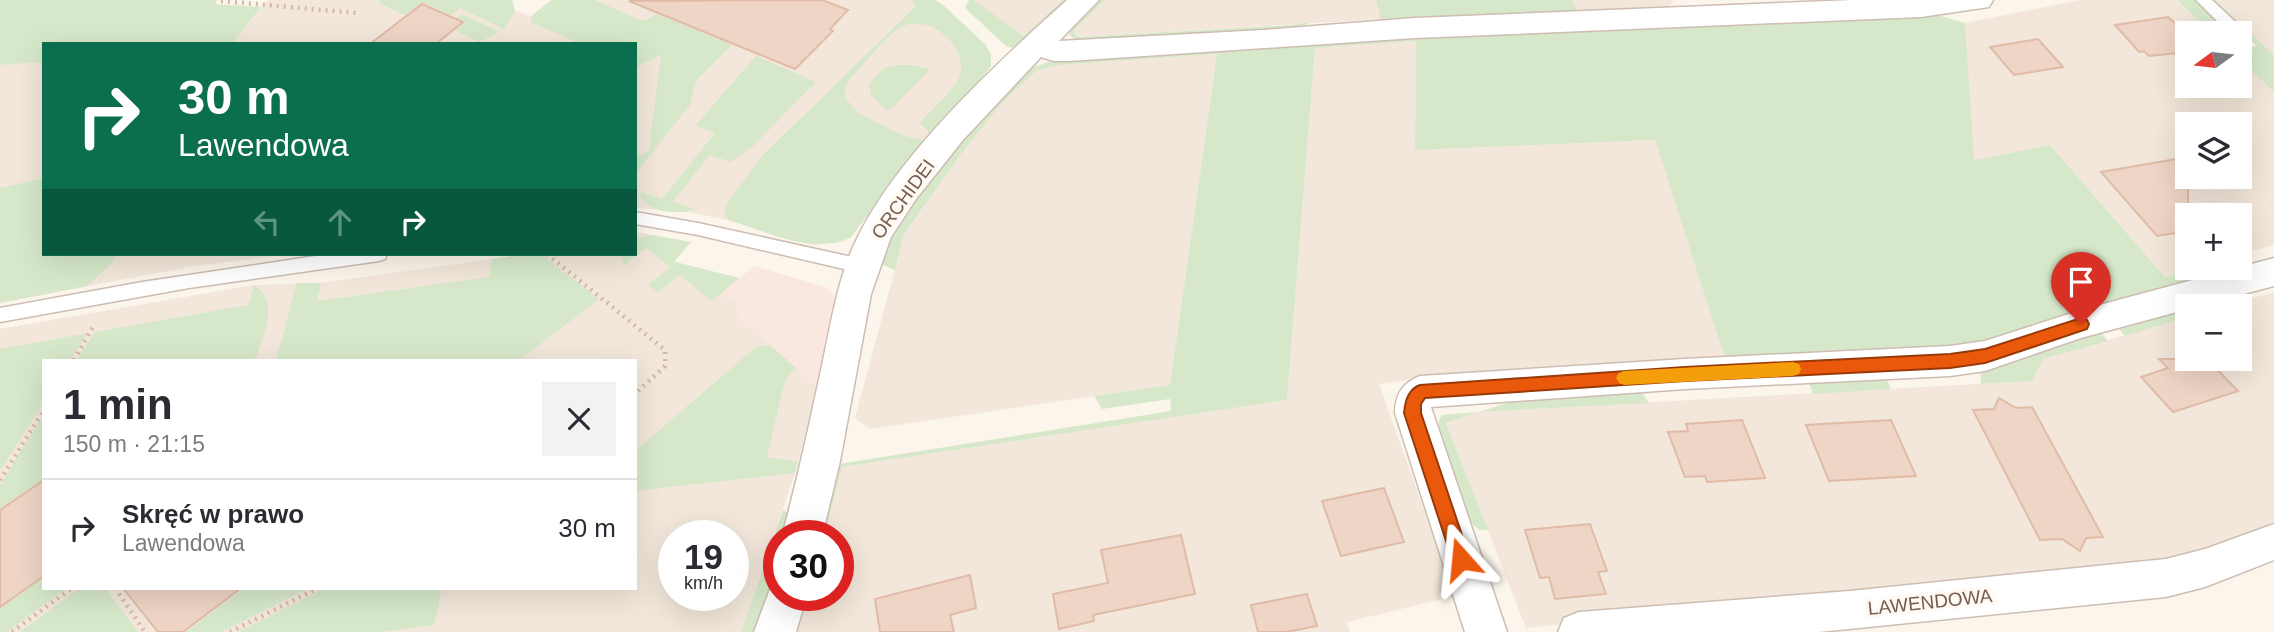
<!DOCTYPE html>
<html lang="pl">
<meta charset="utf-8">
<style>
body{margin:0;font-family:Helvetica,sans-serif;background:#f2f2f3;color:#2b2b33;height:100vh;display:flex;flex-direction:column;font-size:26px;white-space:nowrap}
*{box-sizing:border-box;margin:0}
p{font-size:23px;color:#7c7c81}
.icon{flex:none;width:38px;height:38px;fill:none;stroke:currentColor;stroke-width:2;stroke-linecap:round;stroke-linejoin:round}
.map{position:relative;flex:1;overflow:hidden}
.drawer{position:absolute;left:42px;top:359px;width:595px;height:231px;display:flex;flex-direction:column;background:#fff;border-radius:0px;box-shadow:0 7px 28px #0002}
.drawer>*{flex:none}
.hud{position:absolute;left:42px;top:42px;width:595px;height:214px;border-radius:0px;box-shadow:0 7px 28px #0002;background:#0b6e4f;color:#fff;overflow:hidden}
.needle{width:46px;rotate:255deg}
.fabs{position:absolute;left:2175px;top:21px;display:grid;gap:14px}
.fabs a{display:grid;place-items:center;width:77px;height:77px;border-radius:0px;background:#fff;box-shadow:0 7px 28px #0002;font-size:35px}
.speed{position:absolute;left:658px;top:520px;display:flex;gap:14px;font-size:35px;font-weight:700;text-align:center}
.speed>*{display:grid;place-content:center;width:91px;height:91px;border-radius:50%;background:#fff;box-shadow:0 7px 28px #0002;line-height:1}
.speed small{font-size:18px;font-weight:400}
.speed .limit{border:10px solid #d22;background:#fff;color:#111}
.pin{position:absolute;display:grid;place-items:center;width:60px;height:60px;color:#fff;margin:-72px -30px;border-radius:50% 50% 50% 0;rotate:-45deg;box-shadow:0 0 7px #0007}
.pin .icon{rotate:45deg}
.me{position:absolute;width:77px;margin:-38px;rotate:342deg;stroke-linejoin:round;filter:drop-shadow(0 0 5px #0008)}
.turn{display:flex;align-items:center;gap:24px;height:147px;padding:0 21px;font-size:32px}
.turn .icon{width:91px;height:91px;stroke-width:2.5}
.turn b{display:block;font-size:49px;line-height:60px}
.lanes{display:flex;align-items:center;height:66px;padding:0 21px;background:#0003;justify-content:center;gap:35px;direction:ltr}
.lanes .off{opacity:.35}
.round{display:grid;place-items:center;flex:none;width:74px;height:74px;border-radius:0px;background:#f2f2f3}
.summary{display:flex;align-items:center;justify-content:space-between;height:119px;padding:0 21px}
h1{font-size:42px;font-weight:600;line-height:52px}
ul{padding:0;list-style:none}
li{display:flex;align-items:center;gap:21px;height:98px;padding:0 21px;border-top:2px solid #e1e1e2}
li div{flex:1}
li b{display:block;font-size:26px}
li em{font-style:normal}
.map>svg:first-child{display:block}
.residential{fill:#f2e7da;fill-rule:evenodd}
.commercial{fill:#fae8e0}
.green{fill:#d7e8ca}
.building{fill:#eed5c5;stroke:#e0bca7;stroke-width:2}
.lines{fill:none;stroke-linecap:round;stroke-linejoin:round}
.lane-casing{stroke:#cdbdb2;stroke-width:3}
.street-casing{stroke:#cdbdb2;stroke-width:3}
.path{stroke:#d4b8a8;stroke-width:4.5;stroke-dasharray:2 5;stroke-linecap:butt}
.lane{fill:#fff;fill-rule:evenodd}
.street{fill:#fff;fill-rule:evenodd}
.route{fill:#ea580c;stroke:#983908;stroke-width:2}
.slow{fill:#f59e0b}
.labels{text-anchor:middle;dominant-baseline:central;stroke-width:7;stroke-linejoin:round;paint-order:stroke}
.street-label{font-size:19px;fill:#755c50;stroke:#fef9f2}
</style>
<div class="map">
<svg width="2274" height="632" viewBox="0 0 2274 632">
<rect width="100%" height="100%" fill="#fbf5eb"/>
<g class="residential">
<polygon points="267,0 512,0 515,11 531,16 552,0 912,0 916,6 966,40 968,86 851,237 842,242 813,245 728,220 687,212 635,208 635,44 232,44"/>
<polygon points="974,0 1063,0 1023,36"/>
<polygon points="1105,0 1376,0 1381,19 1078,37 1072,31"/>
<polygon points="1573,0 1674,0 1667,9 1577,12"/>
<path d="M2079,0H2177L2212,33H2188V86H2240V60L2274,92V245L2240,255V215H2188V268H2198L2165,277L2050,145L1973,160L1965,23ZM2188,124H2240V177H2188Z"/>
<polygon points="2215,0 2274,0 2274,55"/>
<polygon points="1416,41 1415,150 1655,140 1726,358 1463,372 1379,384 1455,596 1347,622 1350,632 797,632 810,595 838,595 838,536 825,535 842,467 1287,400 1315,48"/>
<polygon points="1217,54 1170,385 870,429 855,418 904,236 958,158 1002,103 1036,71 1059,65"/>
<polygon points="44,62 44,254 287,254 189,267 0,303 0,65"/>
<path d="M635,232L691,242L673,261L739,278L722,294L737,304V316L817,387L795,473L741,632H0V329L254,285L321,283L527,254H635ZM44,360H635V588H44ZM674,536H733V595H674Z"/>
<polygon points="2274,292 2274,526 2181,560 1526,628 1446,423 1479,412 2031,381 2043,359 2187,317 2188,359 2240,359 2240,306 2225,306"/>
</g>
<polygon class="commercial" points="754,266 825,287 834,295 836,307 817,387 737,316 737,304 721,294"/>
<g class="green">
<polygon points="0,0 217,0 215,4 261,7 232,44 44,44 44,62 0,65"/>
<polygon points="379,0 512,0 515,11 504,29 460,8 451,15 422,2 405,15 381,4"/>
<polygon points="552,0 594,0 643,21 658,14 732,45 696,81 690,105 635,174 635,158 649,151 661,55 636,67 635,44 580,44 531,22 531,16"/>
<path d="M912,0H936L944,6L985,44L991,54V66L939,134H930L920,123C930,111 959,86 961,72C965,40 923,11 898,29C880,42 865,64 849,80L845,89V98L860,114L901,135L930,142L890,185L851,237C813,256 766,231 728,220L725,213L726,205L763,155L916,6Z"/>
<polygon points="969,0 974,0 1023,36 1063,0 1073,0 1017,49 1006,46 965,8"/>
<polygon points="1099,0 1105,0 1073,31 1078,37 1291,25 1310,22 1300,28 1076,41 1068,33 1070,27"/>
<polygon points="1376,0 1573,0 1577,12 1381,19"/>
<polygon points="2177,0 2196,0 2232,33 2212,33"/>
<polygon points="2209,0 2215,0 2274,55 2274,92 2240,60 2240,41 2247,47 2257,46"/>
<polygon points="462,14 499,32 479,42 455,30 465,22 457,18"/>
<path d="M1934,14L1965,23L1974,160L2050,145L2165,277L2198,268H2230L2227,272L1984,345L1480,376L1463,372L1725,358L1655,140L1415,150L1416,41L1315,48L1287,400L842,467L825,535L815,536L831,468L839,464L1171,411L1170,399L1102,409L1094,396L1170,385L1217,54L1059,65L1036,71L1002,103L958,158L904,235L895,270L879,263C913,189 972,130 1026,70L1053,60L1416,33Z"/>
<path d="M756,56L816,82L754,145L731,162L710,155L673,201L694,209C679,216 641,212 640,192L662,199L715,133L695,126Z"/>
<polygon points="897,65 912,65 930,69 891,109 886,110 871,95 869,84 884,68"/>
<polygon points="44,178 44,254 116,254 111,264 87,286 0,303 0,188"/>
<polygon points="652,235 691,242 674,262 739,278 712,301 680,275 657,293 648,285 670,267 646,248 624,265 621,254 635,254 635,239"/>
<polygon points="527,254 542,255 599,299 519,360 276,360 297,283 321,283 317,301 489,277 492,259"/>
<path d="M254,285C281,303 263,336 255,360H77L95,332L248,305Z"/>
<polygon points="2211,298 2220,299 2229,305 2188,306 2187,317 2125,336 2116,325"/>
<polygon points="2100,332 2108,341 2043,359 2032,381 1981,384 1980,370"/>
<polygon points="88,333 70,360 44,360 44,402 0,471 0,349"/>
<polygon points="770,345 796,368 785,380 767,457 798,462 795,473 635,491 635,451 756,347"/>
<polygon points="1885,376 1891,389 1813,394 1808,379"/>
<path d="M1633,391L1643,394L1649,403L1479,412L1446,423L1488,530H1481L1474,526C1461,508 1427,432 1442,415L1479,412L1532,395Z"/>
<polygon points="44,414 44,479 0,508 0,485"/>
<path d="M783,510L790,514L783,535L779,536C779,568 765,601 754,632H741Z"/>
<polygon points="44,577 44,588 67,588 7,632 0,632 0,608"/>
<polygon points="80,588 105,588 138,632 20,632"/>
<polygon points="244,588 309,588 221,632 186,632"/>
<polygon points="325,588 442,588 434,625 382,632 238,632"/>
</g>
<g class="building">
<polygon points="822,0 848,10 830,29 833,31 795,69 629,1"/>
<polygon points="422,4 463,22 436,44 370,44"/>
<polygon points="2168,17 2188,35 2188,52 2149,56 2144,51 2139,52 2115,25"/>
<polygon points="2038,39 2063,67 2014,75 1990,47"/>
<polygon points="2188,157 2188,231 2157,236 2101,172"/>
<polygon points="2159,359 2207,359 2238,391 2173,412 2141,377 2168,368"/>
<polygon points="1999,398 2016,408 2032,407 2103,537 2086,538 2080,551 2062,539 2040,540 1973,410 1994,409"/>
<polygon points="1742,420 1765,478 1707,482 1705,476 1685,477 1668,432 1688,431 1686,424"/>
<polygon points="1891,420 1916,476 1829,481 1806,425"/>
<polygon points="44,480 44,576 0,607 0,510"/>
<polygon points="1384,488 1404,542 1341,556 1322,501"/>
<polygon points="1590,524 1607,571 1598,572 1606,594 1555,599 1549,577 1540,578 1525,530"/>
<polygon points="1181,535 1195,594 1093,615 1094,621 1059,629 1053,594 1108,583 1101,550"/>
<polygon points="970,575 976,608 950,615 954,632 880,632 875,599"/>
<polygon points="123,588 241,588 183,632 158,632"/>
<polygon points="1307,594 1317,626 1286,632 1258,632 1251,605"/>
</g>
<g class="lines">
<defs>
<g id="lane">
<polygon points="2196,0 2212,0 2243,29 2245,33 2243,37 2240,37 2240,33 2229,33"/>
<polygon points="635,212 698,223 861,259 867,261 870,266 867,271 861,273 698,235 635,224"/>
<polygon points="329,254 387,254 385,259 379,261 189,288 0,322 0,308 142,282"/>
</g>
<g id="street">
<path d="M1067,0H1099L1059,41L1264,30L1415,18L1853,0H1993L1989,7L1921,17L1415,38L1069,61H1054L1041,57L963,140L916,199L891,237L871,294L840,461L822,536H782C797,481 809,426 821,370C830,329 836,286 853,247C892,159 996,64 1067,0Z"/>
<path d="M2274,258V286L2199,306H2188V309L2081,338L1985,371L1950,376L1685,389L1431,407L1507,632H1465L1395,413C1395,394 1403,383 1420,376L1685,359L1950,346L1985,341L2081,310Z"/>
<polygon points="2274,524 2274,560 2205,587 2166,597 1819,632 1558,632 1564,618 1579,612 1850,591 2166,559 2205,549"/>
<polygon points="779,579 779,595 807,595 796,632 754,632 773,581"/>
</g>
</defs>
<use href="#lane" class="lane-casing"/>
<use href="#street" class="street-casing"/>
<g class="path">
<polyline points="221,1 357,13"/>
<polyline points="547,254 665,350 665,366 635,394"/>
<polyline points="74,360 94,325"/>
<polyline points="0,480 44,410"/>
<polyline points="115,588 145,632"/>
<polyline points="12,632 72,588"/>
<polyline points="230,632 318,588"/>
</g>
<use href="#lane" class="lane"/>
<use href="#street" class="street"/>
</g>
<path class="route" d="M2081,318L2087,320L2089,324L2087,329L1985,363L1950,368L1685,381L1425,398L1421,404V413L1470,559L1468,565L1461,568L1455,565L1452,559L1404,413C1405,401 1408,389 1420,385L1685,367L1950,354L1985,349Z"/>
<polygon class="slow" points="1793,362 1799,364 1801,369 1799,374 1793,376 1624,385 1619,383 1616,378 1619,373 1624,371"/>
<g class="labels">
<g class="street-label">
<text transform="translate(903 199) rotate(-54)">ORCHIDEI</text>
<text transform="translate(1930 602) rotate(-6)">LAWENDOWA</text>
</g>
</g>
</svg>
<div class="fabs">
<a><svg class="needle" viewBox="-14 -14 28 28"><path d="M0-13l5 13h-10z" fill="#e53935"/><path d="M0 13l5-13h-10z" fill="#7c7c81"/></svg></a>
<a><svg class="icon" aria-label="layers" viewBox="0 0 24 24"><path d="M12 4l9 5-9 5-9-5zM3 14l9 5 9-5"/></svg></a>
<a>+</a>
<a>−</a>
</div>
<div class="speed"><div>19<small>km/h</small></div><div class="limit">30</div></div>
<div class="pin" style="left:2081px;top:324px;background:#d93025"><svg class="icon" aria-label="arrive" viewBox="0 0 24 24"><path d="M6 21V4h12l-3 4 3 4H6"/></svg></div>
<svg class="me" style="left:1461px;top:559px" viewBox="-20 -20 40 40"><path d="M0-17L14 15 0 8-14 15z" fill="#ea580c" stroke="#fff" stroke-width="4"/></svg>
<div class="hud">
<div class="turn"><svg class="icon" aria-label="right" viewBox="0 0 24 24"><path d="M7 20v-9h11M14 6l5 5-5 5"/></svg><div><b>30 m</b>Lawendowa</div></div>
<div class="lanes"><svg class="icon off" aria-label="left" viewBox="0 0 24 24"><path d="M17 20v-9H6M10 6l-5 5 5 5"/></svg><svg class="icon off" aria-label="ahead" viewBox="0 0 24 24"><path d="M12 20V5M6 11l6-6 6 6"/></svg><svg class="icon" aria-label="right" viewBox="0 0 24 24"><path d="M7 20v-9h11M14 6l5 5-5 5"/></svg></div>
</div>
<section class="drawer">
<div class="summary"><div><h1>1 min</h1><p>150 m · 21:15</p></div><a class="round"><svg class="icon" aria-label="close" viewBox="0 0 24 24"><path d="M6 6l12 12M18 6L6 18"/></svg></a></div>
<ul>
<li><svg class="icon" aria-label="right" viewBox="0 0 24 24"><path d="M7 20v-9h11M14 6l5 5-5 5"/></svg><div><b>Skręć w prawo</b><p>Lawendowa</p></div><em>30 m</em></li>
</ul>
</section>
</div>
